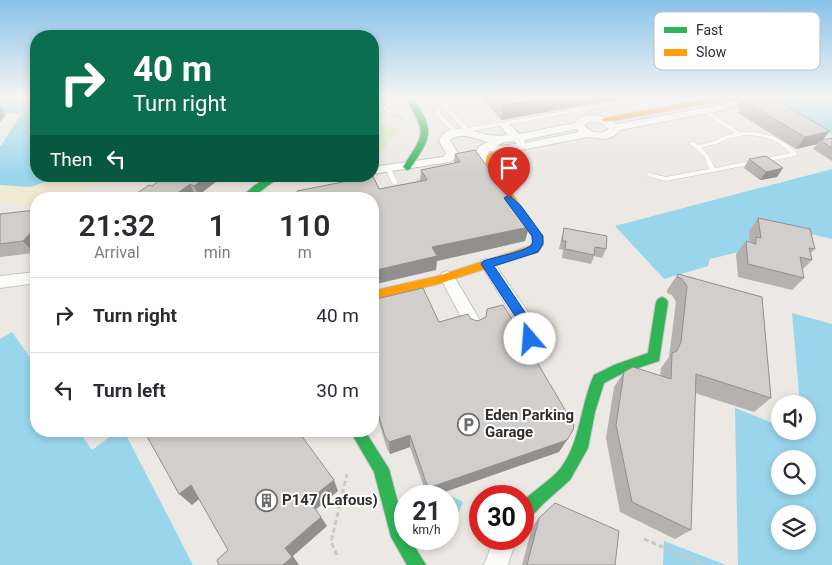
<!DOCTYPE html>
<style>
body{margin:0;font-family:Roboto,sans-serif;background:#f7f7f7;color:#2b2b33;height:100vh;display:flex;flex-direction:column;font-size:19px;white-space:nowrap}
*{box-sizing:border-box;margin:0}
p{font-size:16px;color:#7c7c81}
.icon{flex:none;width:28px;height:28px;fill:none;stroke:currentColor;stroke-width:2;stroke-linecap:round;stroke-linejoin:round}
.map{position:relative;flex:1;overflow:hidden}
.details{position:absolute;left:30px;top:192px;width:349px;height:245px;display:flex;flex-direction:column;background:#fff;border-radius:20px;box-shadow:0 2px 8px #0003}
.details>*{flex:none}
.hud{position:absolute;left:30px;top:30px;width:349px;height:152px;border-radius:20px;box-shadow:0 2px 8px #0003;background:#0b6e4f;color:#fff;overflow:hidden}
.fabs{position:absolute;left:771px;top:395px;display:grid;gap:10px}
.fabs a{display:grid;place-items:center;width:45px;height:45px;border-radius:50%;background:#fff;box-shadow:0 2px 8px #0003;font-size:25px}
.speed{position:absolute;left:394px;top:485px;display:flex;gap:10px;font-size:25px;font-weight:700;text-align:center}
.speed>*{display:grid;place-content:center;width:65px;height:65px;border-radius:50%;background:#fff;box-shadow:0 2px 8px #0003;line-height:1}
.speed small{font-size:12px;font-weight:400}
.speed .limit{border:8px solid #d22;background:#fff;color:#111}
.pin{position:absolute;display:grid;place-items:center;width:42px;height:42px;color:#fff;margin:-51px -21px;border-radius:50% 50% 50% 0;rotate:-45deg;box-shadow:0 0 5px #0007}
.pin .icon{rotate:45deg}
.me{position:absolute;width:55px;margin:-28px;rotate:342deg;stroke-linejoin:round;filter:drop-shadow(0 0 4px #0008)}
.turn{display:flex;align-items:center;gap:18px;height:105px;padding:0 20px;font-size:22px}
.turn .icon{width:65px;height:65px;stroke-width:2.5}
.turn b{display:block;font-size:35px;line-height:42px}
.then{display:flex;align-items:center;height:48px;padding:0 20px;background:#0003;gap:10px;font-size:19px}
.eta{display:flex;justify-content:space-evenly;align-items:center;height:85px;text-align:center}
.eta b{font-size:30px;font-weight:600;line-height:35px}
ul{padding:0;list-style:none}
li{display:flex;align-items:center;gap:15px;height:75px;padding:0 20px;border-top:1px solid #e1e1e2}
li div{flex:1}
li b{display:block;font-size:19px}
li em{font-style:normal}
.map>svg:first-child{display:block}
.sand{fill:#f0ead3}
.pitch{fill:#d9eabb}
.water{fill:#99d6ec;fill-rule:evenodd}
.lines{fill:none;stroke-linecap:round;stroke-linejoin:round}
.lane-casing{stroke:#c5c4c5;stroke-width:1}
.street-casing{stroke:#c5c4c5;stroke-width:2}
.fast-casing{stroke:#c5c4c5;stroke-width:2}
.slow-casing{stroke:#c5c4c5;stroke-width:2}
.path-far1{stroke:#c9c9c8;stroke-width:2;stroke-dasharray:2.5 2;stroke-linecap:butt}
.path{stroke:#c9c9c8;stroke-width:3;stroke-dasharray:5 3;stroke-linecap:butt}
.lane{fill:#fcfcfb;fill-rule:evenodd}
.street{fill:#fcfcfb;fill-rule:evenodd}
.fast{fill:#30b455;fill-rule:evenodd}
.slow{fill:#ff9f0a;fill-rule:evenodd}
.wall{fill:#b4b1af}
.shaded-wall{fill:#92908e}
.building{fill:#d1cecb;stroke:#92908e}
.route{fill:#1a73e8;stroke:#114b97}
.labels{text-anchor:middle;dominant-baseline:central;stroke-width:4;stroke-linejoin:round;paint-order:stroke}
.near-poi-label{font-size:15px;font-weight:bold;fill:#2e2e2e;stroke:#fff;text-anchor:start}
.key{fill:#fff;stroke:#c0c0c0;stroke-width:1}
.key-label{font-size:14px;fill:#2e2e2e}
</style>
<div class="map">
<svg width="832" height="565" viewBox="0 0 832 565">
<rect width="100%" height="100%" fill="#ece8e4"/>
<polygon class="sand" points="61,176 123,176 67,199 36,199 36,204 22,206 0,200 0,185 31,187"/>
<polygon class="pitch" points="373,123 400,129 374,159 372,159"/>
<g class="water">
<polygon points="0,98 36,98 36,176 61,176 31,187 0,185 0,147 21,115 19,114 0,112"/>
<polygon points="794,98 832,98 832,135 775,102"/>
<polygon points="832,169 832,239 773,225 779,242 710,259 708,266 664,279 615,226"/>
<path d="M792,313L832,324V565H738L735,408L780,426V431H792L803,436V431H808V404H800ZM780,459H808V486H780ZM780,514H808V541H780Z"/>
<polygon points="12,332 36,366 36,431 83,431 85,433 82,436 92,450 118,431 124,431 193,565 0,565 0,339"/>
<polygon points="449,495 463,502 447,541 442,539 448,539"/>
<polygon points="664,541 726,565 663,565"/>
</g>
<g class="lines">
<defs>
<g id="lane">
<polygon points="638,98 647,98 645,99 467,132 465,131 445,110 444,107 440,111 440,114 458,131 458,133 456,134 434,114 435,109 444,103 448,103 449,109 468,128"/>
<path d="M703,110H707L740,132H755L775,137L790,146L798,154L795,156L666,181L647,176V174L649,173L666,177L709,169L704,156L690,144V142H694L698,145L712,142L719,139L722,137L734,133L703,112ZM745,135C763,135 778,140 791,153L715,168L708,154L701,148L719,143L726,139Z"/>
<polygon points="389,168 392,170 398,183 397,184 395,185 392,183 386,170"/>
</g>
<g id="street">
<path d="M737,98L747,99L724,110L620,130L614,136L605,139L588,137L505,153L489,151L486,162L494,175L488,179L484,178L474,162L478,147L488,142C474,139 463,131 450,140L458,153L455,159L450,162L372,174V167L443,157L446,153L439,141C447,120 473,132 488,135C495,136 502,136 508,135L499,124L500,122H508L519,134L575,123C585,109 606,116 617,124L721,105ZM590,121L602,123L609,129C600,135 591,133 584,125ZM576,129L579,132L525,143L524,140ZM514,141L517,144L496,146L504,142Z"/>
<polygon points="380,102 388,108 382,113 372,114 372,103"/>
<polygon points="487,259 492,260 537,325 539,336 534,347 515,354 509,352 507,347 509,342 522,337 523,331 480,264 482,260"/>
<polygon points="447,271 452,273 481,322 483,327 481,332 475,334 469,332 440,277 442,273"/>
<polygon points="36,272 36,283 0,288 0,276"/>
<polygon points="494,539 516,539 508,565 484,565"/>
</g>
<g id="fast">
<path d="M406,98H413C435,132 432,136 410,169L407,170L403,167C426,131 426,135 406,98Z"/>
<polygon points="270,176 281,176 250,199 239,199 255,185"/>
<path d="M662,297L666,299L668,302L659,361L623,373L604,383L595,412L588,448L570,480L544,503L528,520L522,522V502C534,490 550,481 560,469C581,442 580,405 594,375L614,365L648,353L656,302L658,299Z"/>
<polygon points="350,431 365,431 389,469 405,529 405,539 410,539 426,565 407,565 391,537 374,472"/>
</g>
<g id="slow">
<polygon points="715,98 752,98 748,100 715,102 605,122 601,120 605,118"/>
<polygon points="505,147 509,150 494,158 493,167 542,236 543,244 538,252 438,284 372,300 372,291 438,276 530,246 533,243 532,236 485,167 487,155"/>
</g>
</defs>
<use href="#lane" class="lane-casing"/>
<use href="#street" class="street-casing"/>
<use href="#fast" class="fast-casing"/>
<use href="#slow" class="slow-casing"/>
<g class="path-far1">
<polyline points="794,113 832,106"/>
<polyline points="392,115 405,120"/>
<polyline points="294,177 345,176"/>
<polyline points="417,180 423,179"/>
<polyline points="76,199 77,196"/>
</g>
<g class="path">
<polyline points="644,539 705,565"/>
<polyline points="337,555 331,542 347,474"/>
</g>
<use href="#lane" class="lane"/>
<use href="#street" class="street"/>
<use href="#fast" class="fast"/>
<use href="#slow" class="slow"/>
</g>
<g class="wall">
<polygon points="482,98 624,98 501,120"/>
<polygon points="741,98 772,98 823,140 832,138 832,161 813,149 817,144 796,149 738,113 740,109 736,106"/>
<polygon points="455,154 529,227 525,241 437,261 436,270 379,189 420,181 421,170 454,163"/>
<polygon points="749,159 777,177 760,180 744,168"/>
<polygon points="166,176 223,176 199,195 194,194 188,199 135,199 133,196 152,186"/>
<polygon points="36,210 36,250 34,253 0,257 0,214"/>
<polygon points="758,218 815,249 811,253 812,260 802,270 804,278 792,290 738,277 736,254 746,241 750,242 749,231"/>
<polygon points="564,228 606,249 602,258 594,256 591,264 562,258 563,250 559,249 562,236"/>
<polygon points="678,274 762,297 771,398 754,412 695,393 691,530 675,539 620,512 606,438 614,387 624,372 660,376 661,368 669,357 676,302 672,295 667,293 667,290"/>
<polygon points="372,300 439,322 471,319 478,321 515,324 511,337 559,452 433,496 427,496 410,447 390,454 387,449 372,400"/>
<polygon points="539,518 615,565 522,565 532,527"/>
<polygon points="484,539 493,539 490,544 483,543"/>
</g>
<g class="shaded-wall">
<polygon points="543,98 624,98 501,120 504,105"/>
<polygon points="0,106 6,114 0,122"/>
<polygon points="830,131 821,142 820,140 817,144 796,149 805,137"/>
<polygon points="783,168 777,177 760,180 766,172"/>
<polygon points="207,176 223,176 199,195 194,186"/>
<polygon points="190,184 194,194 188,199 169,199"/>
<polygon points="529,227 525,241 437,261 436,270 372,285 372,271 432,247"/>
<polygon points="32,231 36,236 36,250 34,253 23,241"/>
<polygon points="515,324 510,339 509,331"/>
<polygon points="410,435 410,447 390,454 389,442"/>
<polygon points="567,440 559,452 433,496 427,496 428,488"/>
<polygon points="334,480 338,491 315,510 309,500"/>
<polygon points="191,485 203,496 192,505 179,494"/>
<polygon points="321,517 327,526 293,556 299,565 283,565 285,548"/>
</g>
<g class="building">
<polygon points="497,98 543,98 504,105"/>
<polygon points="748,98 772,98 830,131 805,137 744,101 751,99"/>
<polygon points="832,138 832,148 820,140"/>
<polygon points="475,150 529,223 529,227 432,247 437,256 372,271 372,199 298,199 297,191 373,176 379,189 427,180 421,170 460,162 455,154"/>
<polygon points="766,156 783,168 766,172 749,159"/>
<polygon points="166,176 207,176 194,186 190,184 169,199 142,199 133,196 149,185 152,186"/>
<polygon points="36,210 36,228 35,231 32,231 23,241 0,244 0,214"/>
<polygon points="758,218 810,229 815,249 809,248 812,260 800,257 804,278 748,264 746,241 756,244 756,237 761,238"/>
<polygon points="564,228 607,236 606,249 595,247 594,255 565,249 566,241 562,241"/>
<polygon points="678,274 762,297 771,398 696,374 691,530 632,502 616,425 624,372 633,367 671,379 672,353 677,351 681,342 687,286 682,279 677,277"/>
<polygon points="423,288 439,322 468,314 471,319 478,321 486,317 487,309 503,305 515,324 509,331 511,338 519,341 524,340 574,425 573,430 567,440 428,488 410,435 389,442 385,436 372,394 372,300"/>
<polygon points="144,431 298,431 334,480 309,500 321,517 285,548 292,557 283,565 219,565 217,560 228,550 191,485 179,494"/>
<polygon points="555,503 619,531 615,565 527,565 539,518"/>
<polygon points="485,539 493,539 491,542 485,541"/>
</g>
<linearGradient id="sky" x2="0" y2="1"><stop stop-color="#88c2ea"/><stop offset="0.55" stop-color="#f6f5f3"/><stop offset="1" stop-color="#f6f5f3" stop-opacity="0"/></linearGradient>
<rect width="832" height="177" fill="url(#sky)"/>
<path class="route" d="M509,195L521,206L543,236V244L538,252L494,266L537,330L534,343L530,344L525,343L524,339V330L481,264L483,261C491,258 529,251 532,244C533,242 532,239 532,236L504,198Z"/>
<defs>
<symbol id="parking-ring" viewBox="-11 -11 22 22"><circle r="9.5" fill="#fff" stroke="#706f6e" stroke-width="1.5"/><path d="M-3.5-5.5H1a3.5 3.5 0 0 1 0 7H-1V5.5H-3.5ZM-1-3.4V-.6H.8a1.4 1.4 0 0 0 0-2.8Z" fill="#706f6e"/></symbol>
<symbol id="building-ring" viewBox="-11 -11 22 22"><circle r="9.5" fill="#fff" stroke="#706f6e" stroke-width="1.5"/><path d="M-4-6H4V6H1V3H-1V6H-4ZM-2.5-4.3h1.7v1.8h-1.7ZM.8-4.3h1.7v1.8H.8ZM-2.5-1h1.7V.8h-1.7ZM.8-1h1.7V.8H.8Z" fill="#706f6e"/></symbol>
</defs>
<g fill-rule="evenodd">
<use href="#parking-ring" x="456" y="412" width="25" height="25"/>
<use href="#building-ring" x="254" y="488" width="25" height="25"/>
</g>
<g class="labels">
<g class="near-poi-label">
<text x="485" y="415">Eden Parking<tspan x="485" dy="17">Garage</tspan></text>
<text x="282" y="500">P147 (Lafous)</text>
</g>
</g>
<rect x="654" y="12" width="166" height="58" rx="8" class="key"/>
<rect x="664" y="27" width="23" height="6" fill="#30b455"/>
<rect x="664" y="49" width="23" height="7" fill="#ff9f0a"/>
<g class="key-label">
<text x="696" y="35">Fast</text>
<text x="696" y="57">Slow</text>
</g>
</svg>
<div class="fabs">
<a><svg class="icon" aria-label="sound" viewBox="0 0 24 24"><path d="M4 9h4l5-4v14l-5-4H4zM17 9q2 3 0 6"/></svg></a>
<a><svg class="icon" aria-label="search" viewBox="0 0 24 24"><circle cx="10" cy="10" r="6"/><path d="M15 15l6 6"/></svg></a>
<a><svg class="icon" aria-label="layers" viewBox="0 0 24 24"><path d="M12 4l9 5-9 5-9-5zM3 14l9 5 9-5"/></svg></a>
</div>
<div class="speed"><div>21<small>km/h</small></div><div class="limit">30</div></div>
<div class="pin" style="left:509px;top:198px;background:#d93025"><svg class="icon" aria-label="arrive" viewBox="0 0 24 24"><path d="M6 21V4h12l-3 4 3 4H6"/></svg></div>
<svg class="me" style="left:530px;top:339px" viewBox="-20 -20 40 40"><circle r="19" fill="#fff"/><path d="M0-13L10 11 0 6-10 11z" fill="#1a73e8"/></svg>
<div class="hud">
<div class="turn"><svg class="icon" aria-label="right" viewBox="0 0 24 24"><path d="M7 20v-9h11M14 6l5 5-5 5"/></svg><div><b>40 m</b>Turn right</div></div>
<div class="then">Then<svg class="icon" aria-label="left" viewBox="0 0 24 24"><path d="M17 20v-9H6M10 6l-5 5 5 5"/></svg></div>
</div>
<section class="details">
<div class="eta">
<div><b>21:32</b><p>Arrival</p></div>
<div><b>1</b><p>min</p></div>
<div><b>110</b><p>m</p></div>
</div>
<ul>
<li><svg class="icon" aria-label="right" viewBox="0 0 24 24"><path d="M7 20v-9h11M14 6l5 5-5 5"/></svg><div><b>Turn right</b></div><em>40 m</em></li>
<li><svg class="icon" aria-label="left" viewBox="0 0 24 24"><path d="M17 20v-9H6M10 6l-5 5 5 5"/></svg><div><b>Turn left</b></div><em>30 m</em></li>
</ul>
</section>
</div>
